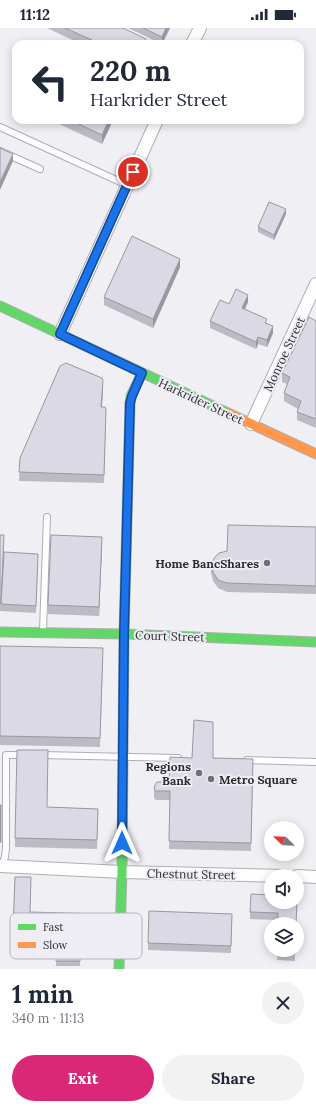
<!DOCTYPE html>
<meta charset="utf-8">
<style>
body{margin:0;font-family:Lora,serif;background:#f2f2f3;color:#1f2937;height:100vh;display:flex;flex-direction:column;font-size:15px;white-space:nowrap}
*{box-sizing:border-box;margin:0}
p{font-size:13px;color:#747a83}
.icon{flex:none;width:22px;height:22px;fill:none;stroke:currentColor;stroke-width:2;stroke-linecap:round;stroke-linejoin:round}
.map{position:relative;height:941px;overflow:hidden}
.sheet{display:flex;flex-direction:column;background:#fff;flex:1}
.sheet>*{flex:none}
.guide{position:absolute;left:12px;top:12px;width:292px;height:84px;border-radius:12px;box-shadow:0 2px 10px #0003;background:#fff;color:#1f2937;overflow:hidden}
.needle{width:26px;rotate:293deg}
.tools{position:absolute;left:264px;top:793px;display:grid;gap:8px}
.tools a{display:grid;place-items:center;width:40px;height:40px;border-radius:50%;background:#fff;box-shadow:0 2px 10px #0003;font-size:20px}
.pin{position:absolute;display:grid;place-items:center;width:34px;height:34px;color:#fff;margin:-17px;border:2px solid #fff;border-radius:50%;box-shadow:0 1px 4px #0007}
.me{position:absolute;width:44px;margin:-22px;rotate:0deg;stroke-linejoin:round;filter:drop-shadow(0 0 3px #0008)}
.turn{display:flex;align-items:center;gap:14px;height:84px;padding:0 12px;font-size:18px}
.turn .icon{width:52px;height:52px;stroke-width:2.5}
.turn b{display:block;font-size:28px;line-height:34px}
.round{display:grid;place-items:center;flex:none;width:42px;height:42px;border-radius:21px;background:#f2f2f3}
.overview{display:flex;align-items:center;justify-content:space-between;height:68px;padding:0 12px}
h1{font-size:24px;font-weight:800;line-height:30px}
.action{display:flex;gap:8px;margin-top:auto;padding:8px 12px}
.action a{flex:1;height:46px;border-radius:24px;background:#db2777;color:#fff;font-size:16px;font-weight:800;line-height:46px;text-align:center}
.action a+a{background:#f2f2f3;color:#1f2937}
.status{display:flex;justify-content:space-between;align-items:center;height:28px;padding:0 20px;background:#fff;direction:ltr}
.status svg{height:11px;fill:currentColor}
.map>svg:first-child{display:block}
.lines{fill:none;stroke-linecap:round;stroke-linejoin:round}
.lane-casing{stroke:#afafb3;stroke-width:8}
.street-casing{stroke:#afafb3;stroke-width:14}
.fast-casing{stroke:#afafb3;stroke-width:11}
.slow-casing{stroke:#afafb3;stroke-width:11}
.lane{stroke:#fdfdfd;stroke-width:6}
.street{stroke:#fdfdfd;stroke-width:12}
.fast{stroke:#63d668;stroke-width:9}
.slow{stroke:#ff974d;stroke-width:9}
.wall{fill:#bbbbc4}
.shaded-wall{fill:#9998a0}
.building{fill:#dad9e4;stroke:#9998a0}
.route-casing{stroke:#114b97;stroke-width:10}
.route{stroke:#1a73e8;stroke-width:7}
.poi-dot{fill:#707074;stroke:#eeedf6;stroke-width:1.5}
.labels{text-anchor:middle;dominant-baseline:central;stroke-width:4;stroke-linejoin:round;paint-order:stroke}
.street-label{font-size:12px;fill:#2c2c2f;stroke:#eeedf6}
.poi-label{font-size:12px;font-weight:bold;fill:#2c2c2f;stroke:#eeedf6;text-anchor:end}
.key{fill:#eeedf6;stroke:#b4b3ba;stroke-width:1}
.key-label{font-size:11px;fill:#2c2c2f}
</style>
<div class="status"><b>11:12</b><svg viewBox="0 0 49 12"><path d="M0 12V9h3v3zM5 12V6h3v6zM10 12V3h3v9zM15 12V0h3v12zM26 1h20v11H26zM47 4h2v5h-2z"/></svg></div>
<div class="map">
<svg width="316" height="941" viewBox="0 0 316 941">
<rect width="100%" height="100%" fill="#efeff4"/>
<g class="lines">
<defs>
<g id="lane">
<polyline points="0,99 127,157"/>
<polyline points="0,123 40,141"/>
<polyline points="43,603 47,489"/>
<polyline points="41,727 178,730"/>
<polyline points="247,732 316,734"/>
<polyline points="2,838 5,829 6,820 6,727 24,727"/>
</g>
<g id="street">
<polyline points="192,16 200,0"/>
<polyline points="60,306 157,92"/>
<polyline points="251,396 316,256"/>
<polyline points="0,838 122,844 286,848"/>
<polyline points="297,848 316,849"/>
</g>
<g id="fast">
<polyline points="0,278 228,385"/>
<polyline points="0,604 124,606 316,614"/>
<polyline points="119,941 122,844 124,606 130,375 131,368 142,345"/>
</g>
<polyline id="slow" points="228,385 316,426"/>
</defs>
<use href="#lane" class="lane-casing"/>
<use href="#street" class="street-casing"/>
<use href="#fast" class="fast-casing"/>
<use href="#slow" class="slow-casing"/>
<use href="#lane" class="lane"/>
<use href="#street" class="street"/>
<use href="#fast" class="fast"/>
<use href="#slow" class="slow"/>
</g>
<g class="wall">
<polygon points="47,0 123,0 146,16 81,16"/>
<polygon points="128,0 170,0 162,16"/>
<polygon points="57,92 113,92 102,116 57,95"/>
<polygon points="286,186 274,212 258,204 258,199"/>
<polygon points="180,239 153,300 104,277 104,269"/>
<polygon points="248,274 245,281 267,295 273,305 267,319 258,316 256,321 210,300 210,293 229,276"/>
<polygon points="316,293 316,400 297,392 297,384 298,381 284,373 284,365 287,356 282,354 282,345"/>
<polygon points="103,361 102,379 106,390 104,455 19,453 20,430"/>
<polygon points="316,499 316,566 227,564 218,560 213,553 211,545 211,536"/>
<polygon points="0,507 4,524 38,533 36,585 0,583"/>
<polygon points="102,517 99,588 48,586 48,577"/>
<polygon points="0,618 103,629 100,719 0,717"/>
<polygon points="213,730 253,740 251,823 169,821 170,772 156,772 154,770 154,761 169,754"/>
<polygon points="98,789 97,821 15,819 15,810"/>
<polygon points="15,849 31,884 99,886 98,909 13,907"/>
<polygon points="297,874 278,892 250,891 250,884"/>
<polygon points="232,886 231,925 148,922 148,915"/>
<polygon points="57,912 81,914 80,938 56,938"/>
<polygon points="277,922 295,922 295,933 277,932"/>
</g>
<g class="shaded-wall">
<polygon points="166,0 170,0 162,16 162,9"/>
<polygon points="109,92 113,92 102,116 102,107"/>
<polygon points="13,126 13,133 0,162 0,154"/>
<polygon points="286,181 286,186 274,212 274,207"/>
<polygon points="180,231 180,239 153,300 153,291"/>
<polygon points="248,267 248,274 242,287 242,280"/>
<polygon points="273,298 273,305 267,319 267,312"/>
<polygon points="258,309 258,316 256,321 256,314"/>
<polygon points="103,353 103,361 101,388 101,379"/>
<polygon points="102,509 102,517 99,588 99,579"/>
</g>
<g class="building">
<polygon points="65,0 123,0 146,11 144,16 90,16 92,12"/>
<polygon points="143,0 166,0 162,9"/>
<polygon points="70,92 109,92 102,107"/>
<polygon points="0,120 13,126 0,154"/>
<polygon points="269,174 286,181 274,207 258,199"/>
<polygon points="132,208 180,231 153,291 104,269"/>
<polygon points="236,261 248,267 242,280 267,291 265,295 273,298 267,312 258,309 256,314 210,293 220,272 229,276"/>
<polygon points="309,289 316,293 316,391 297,384 301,373 284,365 290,349 282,345"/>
<polygon points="66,335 102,350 103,353 101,379 105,379 106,381 104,447 19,444 20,430 60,338"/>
<polygon points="228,497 316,499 316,558 227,555 218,552 213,544 211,536 215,529 219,525 227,523"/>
<polygon points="0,507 4,507 1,575 0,574"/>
<polygon points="51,507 102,509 99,579 48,577"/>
<polygon points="4,524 38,526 36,578 1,576"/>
<polygon points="0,618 103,620 100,710 0,708"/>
<polygon points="194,692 213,694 213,730 253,731 251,815 169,813 170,763 156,763 154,761 155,757 157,754 169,754 170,729 192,730"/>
<polygon points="17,722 48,722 47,779 98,781 97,812 15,810"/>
<rect x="0" y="777" width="1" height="37"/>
<polygon points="15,849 31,849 30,884 99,886 98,902 13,900"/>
<polygon points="251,866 271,867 271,874 297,874 296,896 278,896 278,885 250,884"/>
<polygon points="149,883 232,886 231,918 148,915"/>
<polygon points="57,912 81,914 80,933 56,933"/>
<polygon points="277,922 295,922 295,926 277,925"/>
</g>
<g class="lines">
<defs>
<polyline id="route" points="122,815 124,606 130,375 132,368 142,345 60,306 133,144"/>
</defs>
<use href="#route" class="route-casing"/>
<use href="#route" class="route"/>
</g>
<g class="poi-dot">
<circle cx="267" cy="535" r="4"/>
<circle cx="199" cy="745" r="4"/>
<circle cx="211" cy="751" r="4"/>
</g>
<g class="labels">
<g class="street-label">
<text transform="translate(284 326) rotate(-65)">Monroe Street</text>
<text transform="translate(201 373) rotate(25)">Harkrider Street</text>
<text transform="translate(170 608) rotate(2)">Court Street</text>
<text transform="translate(191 846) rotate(1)">Chestnut Street</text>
</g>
<g class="poi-label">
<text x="259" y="535">Home BancShares</text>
<text x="191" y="738">Regions<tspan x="191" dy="14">Bank</tspan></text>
<text x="219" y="751" text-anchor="start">Metro Square</text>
</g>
</g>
<rect x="10" y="885" width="132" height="46" rx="6" class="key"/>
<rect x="18" y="896" width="18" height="6" fill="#63d668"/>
<rect x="18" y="914" width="18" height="6" fill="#ff974d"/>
<g class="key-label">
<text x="43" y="903">Fast</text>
<text x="43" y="921">Slow</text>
</g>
</svg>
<div class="tools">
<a><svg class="needle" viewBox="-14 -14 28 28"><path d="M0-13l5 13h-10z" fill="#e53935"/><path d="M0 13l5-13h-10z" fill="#747a83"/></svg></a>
<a><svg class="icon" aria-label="sound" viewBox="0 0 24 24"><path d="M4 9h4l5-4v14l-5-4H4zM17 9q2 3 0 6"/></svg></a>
<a><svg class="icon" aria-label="layers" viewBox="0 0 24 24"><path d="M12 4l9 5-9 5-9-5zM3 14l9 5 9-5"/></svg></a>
</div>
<div class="pin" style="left:133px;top:144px;background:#d93025"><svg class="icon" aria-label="arrive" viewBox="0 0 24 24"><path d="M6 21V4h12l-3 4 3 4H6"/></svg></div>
<svg class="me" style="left:122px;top:815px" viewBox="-20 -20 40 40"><path d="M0-17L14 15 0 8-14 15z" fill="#1a73e8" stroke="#fff" stroke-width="4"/></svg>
<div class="guide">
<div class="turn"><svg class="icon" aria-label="left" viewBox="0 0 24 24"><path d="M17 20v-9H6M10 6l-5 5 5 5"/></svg><div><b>220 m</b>Harkrider Street</div></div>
</div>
</div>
<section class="sheet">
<div class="overview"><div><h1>1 min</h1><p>340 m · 11:13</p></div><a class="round"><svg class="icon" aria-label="close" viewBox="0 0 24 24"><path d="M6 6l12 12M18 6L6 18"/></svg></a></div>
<div class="action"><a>Exit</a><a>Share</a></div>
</section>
